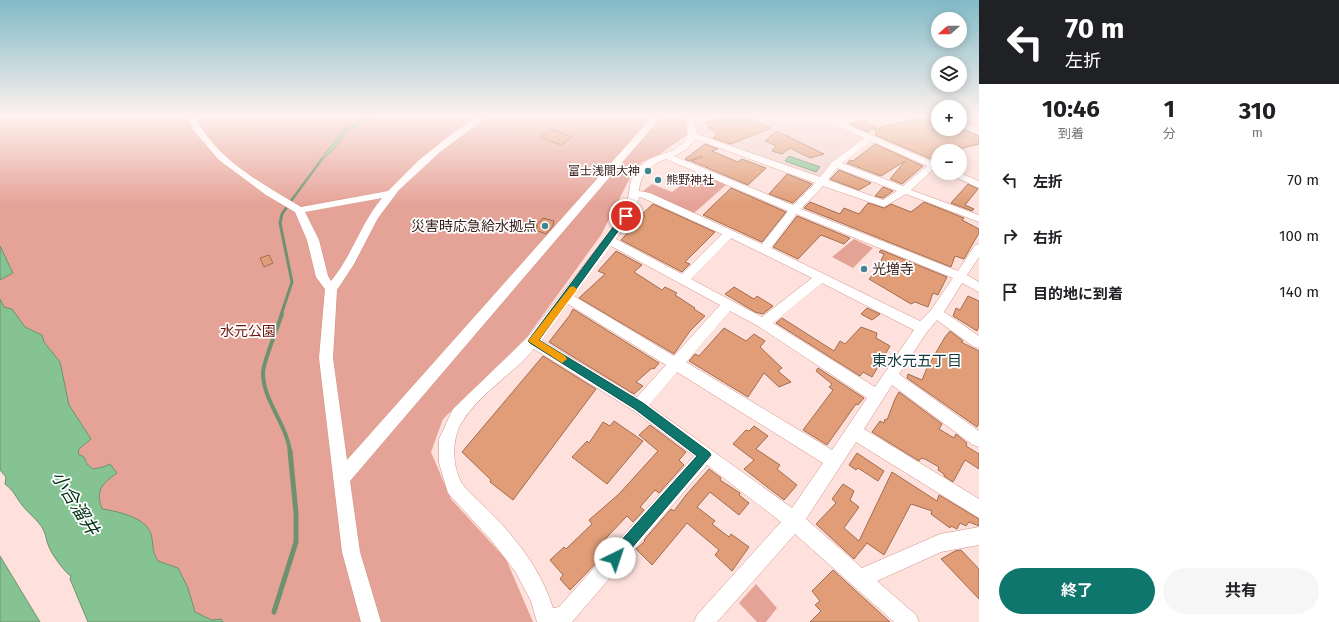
<!DOCTYPE html>
<html lang="ja">
<meta charset="utf-8">
<style>
body{margin:0;font-family:"Fira Sans","Noto Sans JP",sans-serif;background:#f6f6f6;color:#202124;height:100vh;display:flex;flex-direction:column;font-size:15px;white-space:nowrap}
*{box-sizing:border-box;margin:0}
p{font-size:13px;color:#757577}
.icon{flex:none;width:22px;height:22px;fill:none;stroke:currentColor;stroke-width:2;stroke-linecap:round;stroke-linejoin:round}
.map{position:relative;flex:1;overflow:hidden}
.details{display:flex;flex-direction:column;background:#fff;width:360px}
.details>*{flex:none}
.banner{background:#202124;color:#fff;overflow:hidden}
.needle{width:26px;rotate:249deg}
.tools{position:absolute;left:931px;top:12px;display:grid;gap:8px}
.tools a{display:grid;place-items:center;width:36px;height:36px;border-radius:50%;background:#fff;box-shadow:0 2px 10px #0003;font-size:20px}
.pin{position:absolute;display:grid;place-items:center;width:34px;height:34px;color:#fff;margin:-17px;border:2px solid #fff;border-radius:50%;box-shadow:0 1px 4px #0007}
.me{position:absolute;width:44px;margin:-22px;rotate:41deg;stroke-linejoin:round;filter:drop-shadow(0 0 3px #0008)}
.turn{display:flex;align-items:center;gap:14px;height:84px;padding:0 20px;font-size:18px}
.turn .icon{width:52px;height:52px;stroke-width:2.5}
.turn b{display:block;font-size:28px;line-height:34px}
.eta{display:flex;justify-content:space-evenly;align-items:center;height:68px;text-align:center}
.eta b{font-size:24px;font-weight:700;line-height:28px}
.button{display:flex;gap:8px;margin-top:auto;padding:8px 20px}
.button a{flex:1;height:46px;border-radius:24px;background:#0f766e;color:#fff;font-size:16px;font-weight:700;line-height:46px;text-align:center}
.button a+a{background:#f6f6f6;color:#202124}
ul{padding:0;list-style:none}
li{display:flex;align-items:center;gap:12px;height:56px;padding:0 20px}
li div{flex:1}
li b{display:block;font-size:15px}
li em{font-style:normal}
main{display:flex;flex:1;min-height:0}
.map>svg:first-child{display:block}
.built{fill:#f1d2cd}
.green{fill:#e5a398}
.water{fill:#85c392;stroke:#6e926f}
.lines{fill:none;stroke-linecap:round;stroke-linejoin:round}
.stream-far3{stroke:#6e926f;stroke-width:2.5}
.stream-far2{stroke:#6e926f;stroke-width:3}
.stream-far1{stroke:#6e926f;stroke-width:4}
.stream{stroke:#6e926f;stroke-width:5}
.building{fill:#e09d77;stroke:#a26d4f}
.minor-casing{stroke:#d39286;stroke-width:1}
.minor{fill:#fff;fill-rule:evenodd}
.route{fill:#0f766e;stroke:#0a4d48}
.slow{fill:#f59e0b}
.poi-dot{fill:#408691;stroke:#fff;stroke-width:1.5}
.labels{text-anchor:middle;dominant-baseline:central;stroke-width:3.5;stroke-linejoin:round;paint-order:stroke}
.far-poi-label{font-size:12px;fill:#3a211d;stroke:#fff;text-anchor:end}
.poi-label{font-size:14px;fill:#3a211d;stroke:#fff;text-anchor:end}
.park-label{font-size:14px;fill:#6d130b;stroke:#fff}
.neighbourhood-label{font-size:15px;fill:#16383d;stroke:#fff}
.near-water-label{font-size:18px;font-style:italic;fill:#023314;stroke:#fff}
</style>
<main>
<div class="map">
<svg width="979" height="622" viewBox="0 0 979 622">
<rect width="100%" height="100%" fill="#fee1dc"/>
<polygon class="built" points="695,117 815,117 863,137 829,164 820,177 697,135 694,123"/>
<g class="green">
<polygon points="0,117 685,117 687,135 660,154 642,162 632,174 601,235 527,337 443,419 431,452 451,499 506,559 533,622 170,622 153,597 3,338 0,329"/>
<polygon points="697,173 727,184 693,214 643,191 652,184 672,192"/>
<polygon points="854,239 873,248 853,268 832,257"/>
<polygon points="756,584 777,608 766,622 757,622 739,603"/>
</g>
<g class="water">
<polygon points="365,117 374,117 347,131 332,151 318,163 344,130"/>
<polygon points="789,156 820,167 816,172 785,161"/>
<polygon points="0,246 13,273 0,280"/>
<path d="M0,299L4,307L12,309L25,327L42,335L44,342L60,362L69,405L91,439L79,449L78,454L84,457L87,464L93,469L103,467L110,464L117,473C102,484 95,490 102,509C116,511 146,517 151,534C154,545 151,550 158,561L178,568L188,588L195,612L212,620L221,619L223,622H88L70,579L71,576C65,573 51,553 49,547C46,541 46,534 43,529C37,519 29,514 22,505C15,496 15,492 5,484L6,477L0,470Z"/>
<polygon points="0,556 40,622 0,622"/>
</g>
<g class="lines">
<polyline class="stream-far3" points="288,205 322,159"/>
<polyline class="stream-far2" points="281,315 292,282 280,223 282,214 289,204"/>
<path class="stream-far1" d="M282,314C278,327 263,362 263,373C263,401 287,424 290,452"/>
<polyline class="stream" points="274,612 296,542 296,513 290,451"/>
</g>
<g class="building">
<polygon points="721,117 747,117 771,128 731,144 713,138 718,134 708,128 711,127 705,123"/>
<polygon points="923,117 930,117 938,121 938,129 955,129 960,131 960,128 979,136 979,144 960,149 960,146 938,151 938,162 875,135 877,134 874,129"/>
<polygon points="863,120 876,127 868,132 850,124"/>
<polygon points="551,129 572,137 561,145 540,137"/>
<polygon points="777,131 824,154 810,158 790,148 782,154 772,151 776,146 765,141"/>
<polygon points="705,144 718,149 712,151 738,162 742,159 766,168 748,185 691,161 703,157 701,156 689,161 685,159"/>
<polygon points="875,144 923,166 902,184 890,179 905,161 881,176 847,163 850,160 853,161"/>
<polygon points="839,170 871,183 859,190 830,179"/>
<polygon points="787,174 812,184 793,203 769,194"/>
<polygon points="968,184 978,189 965,205 974,209 972,211 951,203"/>
<polygon points="883,187 893,191 883,198 875,196"/>
<polygon points="731,188 786,212 762,242 703,215"/>
<polygon points="810,202 840,214 844,208 859,214 868,203 884,208 891,204 911,212 924,202 964,218 962,220 979,229 979,233 964,259 955,256 951,267 804,208"/>
<polygon points="653,204 715,232 685,262 690,264 682,272 621,240 634,226 641,222 639,221 645,216 642,214"/>
<polygon points="797,216 850,238 844,244 821,235 798,259 773,247"/>
<polygon points="543,218 554,221 553,226 546,234 535,230 538,227 536,226"/>
<polygon points="881,250 947,277 938,295 933,293 928,307 915,302 911,304 869,279 877,270 884,254 879,252"/>
<polygon points="616,251 642,265 634,272 662,290 665,287 677,293 675,295 695,308 694,309 705,316 690,331 674,354 579,298 605,274 598,271"/>
<polygon points="269,255 273,263 264,267 260,258"/>
<polygon points="734,287 754,299 757,296 773,306 763,314 755,312 725,294"/>
<polygon points="968,296 979,301 979,326 977,331 953,316 956,308 960,310"/>
<polygon points="867,308 880,314 872,320 861,314"/>
<polygon points="573,309 659,363 654,369 652,368 636,382 643,386 634,394 549,342 570,315"/>
<polygon points="782,318 834,351 840,341 845,344 861,327 877,333 876,338 890,346 872,377 863,372 860,376 776,323"/>
<polygon points="724,328 746,341 754,334 765,341 760,347 782,368 778,371 791,382 779,387 764,373 748,397 689,361 695,354 699,356"/>
<polygon points="950,331 963,341 961,342 979,351 979,423 977,427 907,378 908,374 922,380 927,368 945,337"/>
<polygon points="543,356 596,389 513,500 490,482 491,480 462,452"/>
<polygon points="818,368 864,398 858,405 856,404 827,445 803,430 833,390 829,387 832,384 816,371"/>
<polygon points="899,392 942,424 939,429 954,438 956,434 967,443 966,446 979,454 979,469 965,460 953,482 944,476 944,474 938,470 939,467 925,459 921,458 919,461 872,432 880,421 884,423 885,419 887,420 895,399"/>
<polygon points="614,421 643,441 607,484 572,457 587,441 589,443 603,422 610,426"/>
<polygon points="650,425 686,452 679,460 684,465 659,493 655,490 640,507 644,510 633,522 627,516 607,537 597,552 601,558 570,590 560,579 563,575 550,560 564,547 566,549 592,524 589,520 619,494 658,451 639,435"/>
<polygon points="754,426 768,436 756,449 780,465 777,469 797,485 784,500 744,469 754,460 733,444 746,430 749,431"/>
<polygon points="857,453 884,471 878,481 858,468 856,470 849,465"/>
<polygon points="709,469 721,478 720,480 740,493 739,495 749,503 739,515 710,492 697,507 715,521 712,524 729,537 731,534 749,547 732,571 715,555 719,550 687,523 652,565 636,549 645,541 644,540 671,509 674,511 686,495"/>
<polygon points="892,472 937,501 939,495 979,519 979,526 969,522 966,526 960,523 957,529 951,526 950,528 931,514 932,511 911,504 884,555 867,543 854,559 816,524 836,503 832,499 843,484 854,491 850,500 859,507 844,528 859,541"/>
<polygon points="961,550 979,569 979,599 941,559 955,551"/>
<polygon points="833,570 890,622 810,622 821,611 815,605 820,601 812,591"/>
</g>
<g class="lines">
<defs>
<g id="minor">
<path d="M188,117H196C213,157 264,185 301,207L388,191L419,160L449,136L477,117H487L440,152L399,190L378,218L354,264L337,290L333,358L347,460L652,117H661L350,481L360,552L381,622H361L342,552L319,358L325,289L316,277L307,240L295,212L266,195L219,160L194,131ZM382,198C361,223 352,256 331,281L328,276L319,240L305,212Z"/>
<path d="M686,117H694L697,134L820,177L832,162L864,138L818,117H829L839,121L855,117H869L846,124L938,164V170L934,169L911,190L979,215V222L906,194L884,207L823,186L801,209L958,271L975,245L979,244V257L967,275L979,282V292L962,283L944,312L979,336V348L974,347L937,320L927,332L899,374L979,431V447L973,445L892,385L864,429L979,499V518L856,442L806,519L862,568L940,534L979,527V545L941,552L877,581L916,615L919,622H894L795,534L717,622H694L697,615L781,522L707,465L572,622H537L531,601L515,571L491,540L448,493L439,463V439L453,409L528,337L615,225L627,204L631,180L637,169L649,159L674,150L685,141L688,133ZM695,139L815,183L793,205L674,156L687,149ZM871,141L927,166L903,186L842,163ZM666,159L788,211L762,244L650,193L639,191C641,173 649,166 666,159ZM837,168L897,191L883,200L828,180ZM639,197L643,198L722,234L682,274L616,239L632,215ZM796,214L953,278L931,310L920,321L771,248ZM731,238L812,278L762,317L691,279ZM611,246L720,305L674,356L574,296ZM822,283L914,330L875,387L773,323ZM568,304L666,365L637,397L542,340ZM730,311L758,326L867,398L832,450L686,362ZM534,349L634,411L694,456L559,607L553,608C541,570 518,541 491,513C482,504 465,490 460,480C452,463 452,438 462,422C479,394 513,374 534,349ZM677,372L823,463L792,508L649,405Z"/>
<polygon points="960,120 979,129 979,135 960,126"/>
<polygon points="947,173 960,173 979,181 979,188"/>
</g>
</defs>
<use href="#minor" class="minor-casing"/>
<use href="#minor" class="minor"/>
</g>
<linearGradient id="sky" x2="0" y2="1"><stop stop-color="#80bac6"/><stop offset="0.57" stop-color="#fff2ef"/><stop offset="1" stop-color="#fff2ef" stop-opacity="0"/></linearGradient>
<rect width="979" height="204" fill="url(#sky)"/>
<polygon class="route" points="623,214 629,216 539,340 643,403 709,452 711,455 619,563 615,565 610,563 608,558 610,553 697,456 635,409 530,343 528,341"/>
<polygon class="slow" points="573,286 577,289 576,291 539,340 565,356 567,359 562,363 528,341 570,287"/>
<g class="poi-dot">
<circle cx="648" cy="171" r="4"/>
<circle cx="658" cy="180" r="4"/>
<circle cx="545" cy="226" r="4"/>
<circle cx="864" cy="269" r="4"/>
</g>
<g class="labels">
<g class="far-poi-label">
<text x="640" y="171">富士浅間大神</text>
<text x="666" y="180" text-anchor="start">熊野神社</text>
</g>
<g class="poi-label">
<text x="537" y="226">災害時応急給水拠点</text>
<text x="872" y="269" text-anchor="start">光増寺</text>
</g>
<g class="park-label">
<text x="248" y="331">水元公園</text>
</g>
<g class="neighbourhood-label">
<text x="917" y="361">東水元五丁目</text>
</g>
<g class="near-water-label">
<text transform="translate(75 503) rotate(58)">小合溜井</text>
</g>
</g>
</svg>
<div class="tools">
<a><svg class="needle" viewBox="-14 -14 28 28"><path d="M0-13l5 13h-10z" fill="#e53935"/><path d="M0 13l5-13h-10z" fill="#757577"/></svg></a>
<a><svg class="icon" aria-label="layers" viewBox="0 0 24 24"><path d="M12 4l9 5-9 5-9-5zM3 14l9 5 9-5"/></svg></a>
<a>+</a>
<a>−</a>
</div>
<div class="pin" style="left:626px;top:216px;background:#d93025"><svg class="icon" aria-label="arrive" viewBox="0 0 24 24"><path d="M6 21V4h12l-3 4 3 4H6"/></svg></div>
<svg class="me" style="left:615px;top:558px" viewBox="-20 -20 40 40"><circle r="19" fill="#fff"/><path d="M0-13L10 11 0 6-10 11z" fill="#0f766e"/></svg>
</div>
<section class="details">
<div class="banner">
<div class="turn"><svg class="icon" aria-label="left" viewBox="0 0 24 24"><path d="M17 20v-9H6M10 6l-5 5 5 5"/></svg><div><b>70 m</b>左折</div></div>
</div>
<div class="eta">
<div><b>10:46</b><p>到着</p></div>
<div><b>1</b><p>分</p></div>
<div><b>310</b><p>m</p></div>
</div>
<ul>
<li><svg class="icon" aria-label="left" viewBox="0 0 24 24"><path d="M17 20v-9H6M10 6l-5 5 5 5"/></svg><div><b>左折</b></div><em>70 m</em></li>
<li><svg class="icon" aria-label="right" viewBox="0 0 24 24"><path d="M7 20v-9h11M14 6l5 5-5 5"/></svg><div><b>右折</b></div><em>100 m</em></li>
<li><svg class="icon" aria-label="arrive" viewBox="0 0 24 24"><path d="M6 21V4h12l-3 4 3 4H6"/></svg><div><b>目的地に到着</b></div><em>140 m</em></li>
</ul>
<div class="button"><a>終了</a><a>共有</a></div>
</section>
</main>
